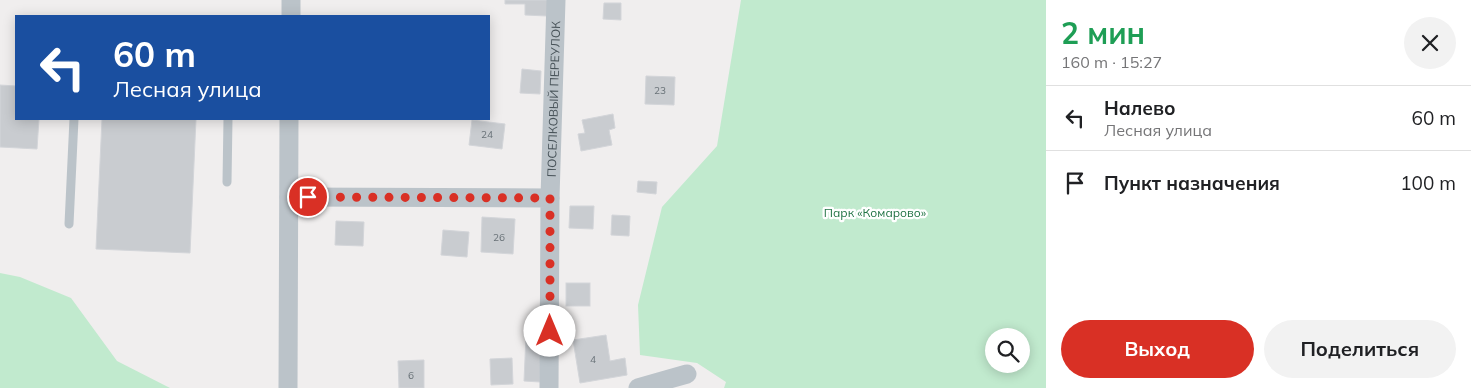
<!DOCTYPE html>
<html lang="ru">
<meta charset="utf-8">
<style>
body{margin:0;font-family:Mulish,sans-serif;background:#f2f2f2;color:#202124;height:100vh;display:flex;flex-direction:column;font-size:19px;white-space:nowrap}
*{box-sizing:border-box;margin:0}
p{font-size:16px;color:#757577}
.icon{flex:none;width:28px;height:28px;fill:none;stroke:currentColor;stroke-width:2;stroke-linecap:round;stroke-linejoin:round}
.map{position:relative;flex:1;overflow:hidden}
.panel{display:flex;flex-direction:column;background:#fff;width:425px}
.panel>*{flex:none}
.guide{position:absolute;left:15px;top:15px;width:475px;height:105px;border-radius:0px;box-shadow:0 2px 12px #0003;background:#1a4fa0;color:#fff;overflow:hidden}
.buttons{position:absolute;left:985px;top:328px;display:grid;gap:10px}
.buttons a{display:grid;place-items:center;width:45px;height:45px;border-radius:50%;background:#fff;box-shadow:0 2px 12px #0003;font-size:25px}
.pin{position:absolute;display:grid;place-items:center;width:42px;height:42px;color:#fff;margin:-21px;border:2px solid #fff;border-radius:50%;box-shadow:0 1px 5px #0007}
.me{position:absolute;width:55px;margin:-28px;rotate:0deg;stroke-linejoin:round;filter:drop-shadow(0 0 4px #0008)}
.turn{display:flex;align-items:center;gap:18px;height:105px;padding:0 15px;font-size:22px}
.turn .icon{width:65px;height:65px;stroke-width:2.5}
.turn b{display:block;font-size:35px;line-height:42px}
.round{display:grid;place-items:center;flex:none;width:52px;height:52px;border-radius:26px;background:#f2f2f2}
.head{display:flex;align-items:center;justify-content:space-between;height:85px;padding:0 15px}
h1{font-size:30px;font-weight:700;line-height:38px;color:#1e9e55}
.button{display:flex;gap:10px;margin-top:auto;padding:10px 15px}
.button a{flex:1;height:58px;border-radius:30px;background:#d93025;color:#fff;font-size:20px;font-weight:700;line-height:58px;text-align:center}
.button a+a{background:#f2f2f2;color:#202124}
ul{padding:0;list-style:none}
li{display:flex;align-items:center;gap:15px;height:65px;padding:0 15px;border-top:1px solid #e0e0e0}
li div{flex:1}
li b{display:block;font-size:19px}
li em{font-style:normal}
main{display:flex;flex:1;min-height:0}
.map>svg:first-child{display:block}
.green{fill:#c1eace;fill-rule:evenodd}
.building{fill:#c9ccd0;stroke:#d3d5d9}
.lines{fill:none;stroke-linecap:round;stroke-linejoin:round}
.lane{stroke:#bbc3c9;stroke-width:9}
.street{stroke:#bbc3c9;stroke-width:19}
.route{stroke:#d93025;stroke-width:9;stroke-dasharray:0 16.2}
.labels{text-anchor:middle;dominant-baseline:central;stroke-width:4.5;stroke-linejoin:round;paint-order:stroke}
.number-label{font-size:10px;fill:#687177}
.street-label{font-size:12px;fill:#485359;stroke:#fff}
.park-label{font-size:12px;fill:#217344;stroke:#fff}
</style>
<main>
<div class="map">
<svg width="1046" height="388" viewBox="0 0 1046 388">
<rect width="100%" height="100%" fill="#f0eeee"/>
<g class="green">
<path d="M741,0H1046V388H724L726,382L697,363L640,355L638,305L662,207L717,146ZM994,336H1021V364H994Z"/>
<polygon points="0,273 20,277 71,298 117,361 170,388 0,388"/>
</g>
<g class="building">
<polygon points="505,0 548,0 547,16 525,15 525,4 505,4"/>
<polygon points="604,3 621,3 621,20 603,19"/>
<polygon points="522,69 541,71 540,94 520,93"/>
<polygon points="646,76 675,77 674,105 645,104"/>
<polygon points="0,85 16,86 16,119 39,119 37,149 0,147"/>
<polygon points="613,114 615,128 609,130 612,145 581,151 578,134 585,133 582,120"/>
<polygon points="102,119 196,119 190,253 96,249"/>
<polygon points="472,120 505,124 502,149 469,145"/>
<polygon points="638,181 657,182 656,194 637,192"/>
<polygon points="570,206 594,206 593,229 569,228"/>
<polygon points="612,215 630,216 629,236 611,235"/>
<polygon points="482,217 515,219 513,254 481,252"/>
<polygon points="336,221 364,222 363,246 335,245"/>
<polygon points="443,230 469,232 467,257 441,255"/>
<rect x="566" y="283" width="24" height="23"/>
<polygon points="606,335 610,361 625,358 627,375 580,383 573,340"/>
<polygon points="526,336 541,336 540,382 524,381"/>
<polygon points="512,358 513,384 491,385 490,359"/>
<polygon points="424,360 424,388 399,388 398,361"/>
</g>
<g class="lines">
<g class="lane">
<polyline points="227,182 228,119"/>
<polyline points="69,224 74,119"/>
</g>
<g class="street">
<polyline points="291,16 291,0"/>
<polyline points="289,197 550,198 549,388"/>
<path id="s1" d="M550,198L556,0"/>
<polyline points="288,388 289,119"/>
<polyline points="638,388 687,374"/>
</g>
</g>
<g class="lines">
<polyline class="route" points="308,197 550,198 550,331"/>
</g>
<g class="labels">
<g class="number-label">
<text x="660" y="90">23</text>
<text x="487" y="134">24</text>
<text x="499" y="237">26</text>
<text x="593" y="359">4</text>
<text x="411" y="375">6</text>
</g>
<g class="street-label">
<text stroke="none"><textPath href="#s1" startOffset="99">ПОСЕЛКОВЫЙ ПЕРЕУЛОК</textPath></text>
</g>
<g class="park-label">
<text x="875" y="212">Парк «Комарово»</text>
</g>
</g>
</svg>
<div class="buttons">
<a><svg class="icon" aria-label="search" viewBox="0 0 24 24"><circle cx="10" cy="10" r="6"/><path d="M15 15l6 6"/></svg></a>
</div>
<div class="pin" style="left:308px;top:197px;background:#d93025"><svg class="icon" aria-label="arrive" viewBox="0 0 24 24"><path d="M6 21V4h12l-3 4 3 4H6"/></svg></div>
<svg class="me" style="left:550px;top:331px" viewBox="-20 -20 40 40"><circle r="19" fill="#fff"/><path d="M0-13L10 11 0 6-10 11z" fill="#d93025"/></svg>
<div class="guide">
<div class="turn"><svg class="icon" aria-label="left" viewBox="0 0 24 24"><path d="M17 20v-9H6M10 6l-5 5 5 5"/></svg><div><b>60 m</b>Лесная улица</div></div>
</div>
</div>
<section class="panel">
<div class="head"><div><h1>2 мин</h1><p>160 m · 15:27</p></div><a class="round"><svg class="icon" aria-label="close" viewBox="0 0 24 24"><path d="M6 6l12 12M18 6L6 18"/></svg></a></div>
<ul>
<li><svg class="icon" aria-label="left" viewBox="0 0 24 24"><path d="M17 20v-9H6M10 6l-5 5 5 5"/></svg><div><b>Налево</b><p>Лесная улица</p></div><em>60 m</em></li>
<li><svg class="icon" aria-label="arrive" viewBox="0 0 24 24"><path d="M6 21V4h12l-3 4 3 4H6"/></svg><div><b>Пункт назначения</b></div><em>100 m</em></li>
</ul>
<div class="button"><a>Выход</a><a>Поделиться</a></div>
</section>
</main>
